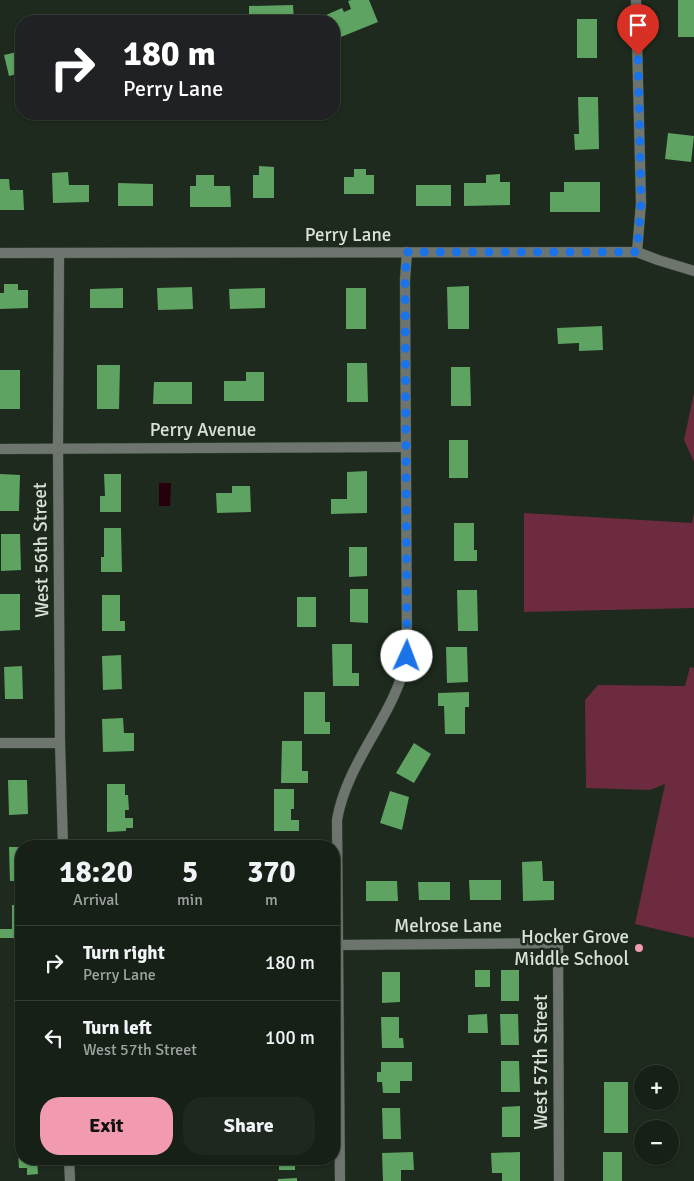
<!DOCTYPE html>
<meta charset="utf-8">
<style>
body{margin:0;font-family:Signika,sans-serif;background:#1f281f;color:#f1f3f6;height:100vh;display:flex;flex-direction:column;font-size:19px;white-space:nowrap}
*{box-sizing:border-box;margin:0}
p{font-size:16px;color:#9ea3a1}
.icon{flex:none;width:28px;height:28px;fill:none;stroke:currentColor;stroke-width:2;stroke-linecap:round;stroke-linejoin:round}
.map{position:relative;flex:1;overflow:hidden}
.drawer{position:absolute;left:15px;top:840px;width:325px;height:325px;display:flex;flex-direction:column;background:#162016;border-radius:20px;box-shadow:0 1px 4px #0004,0 0 0 1px #353e35}
.drawer>*{flex:none}
.top-card{position:absolute;left:15px;top:15px;width:325px;height:105px;border-radius:20px;box-shadow:0 1px 4px #0004,0 0 0 1px #353e35;background:#202124;color:#fff;overflow:hidden}
.tools{position:absolute;left:634px;top:1065px;display:grid;gap:10px}
.tools a{display:grid;place-items:center;width:45px;height:45px;border-radius:50%;background:#162016;box-shadow:0 1px 4px #0004,0 0 0 1px #353e35;font-size:25px}
.pin{position:absolute;display:grid;place-items:center;width:42px;height:42px;color:#fff;margin:-51px -21px;border-radius:50% 50% 50% 0;rotate:-45deg;box-shadow:0 0 5px #0007}
.pin .icon{rotate:45deg}
.me{position:absolute;width:55px;margin:-28px;rotate:2deg;stroke-linejoin:round;filter:drop-shadow(0 0 4px #0008)}
.turn{display:flex;align-items:center;gap:18px;height:105px;padding:0 25px;font-size:22px}
.turn .icon{width:65px;height:65px;stroke-width:2.5}
.turn b{display:block;font-size:35px;line-height:42px}
.eta{display:flex;justify-content:space-evenly;align-items:center;height:85px;text-align:center}
.eta b{font-size:30px;font-weight:700;line-height:35px}
.primary-button{display:flex;gap:10px;margin-top:auto;padding:10px 25px}
.primary-button a{flex:1;height:58px;border-radius:20px;background:#f29aaf;color:#111;font-size:20px;font-weight:700;line-height:58px;text-align:center}
.primary-button a+a{background:#1f281f;color:#f1f3f6}
ul{padding:0;list-style:none}
li{display:flex;align-items:center;gap:15px;height:75px;padding:0 25px;border-top:1px solid #353e35}
li div{flex:1}
li b{display:block;font-size:19px}
li em{font-style:normal}
.map>svg:first-child{display:block}
.green{fill:#6c2b3e}
.water{fill:#26000c}
.building{fill:#5ea361}
.lines{fill:none;stroke-linecap:round;stroke-linejoin:round}
.street-casing{stroke:#3b473b;stroke-width:11}
.street{stroke:#6e756e;stroke-width:10}
.route{stroke:#1a73e8;stroke-width:9;stroke-dasharray:0 16.2}
.poi-dot{fill:#f29aaf;stroke:#1d2a1d;stroke-width:2}
.labels{text-anchor:middle;dominant-baseline:central;stroke-width:5;stroke-linejoin:round;paint-order:stroke}
.street-label{font-size:19px;fill:#d9e1d8;stroke:#1d2a1d}
.poi-label{font-size:19px;fill:#d9e1d8;stroke:#1d2a1d;text-anchor:end}
</style>
<div class="map">
<svg width="694" height="1181" viewBox="0 0 694 1181">
<rect width="100%" height="100%" fill="#1d2a1d"/>
<g class="green">
<polygon points="694,393 694,462 684,440"/>
<polygon points="524,513 692,523 694,513 694,608 524,612"/>
<polygon points="690,667 694,668 694,938 635,924 665,784 650,790 586,788 585,700 598,685 685,686"/>
</g>
<polygon class="water" points="159,483 171,483 170,506 159,506"/>
<g class="building">
<polygon points="351,0 369,0 378,22 336,39 334,34 334,21 329,21 326,15 342,8 344,12 351,9 348,1"/>
<rect x="678" y="0" width="16" height="37"/>
<polygon points="293,5 294,21 249,21 249,6"/>
<rect x="577" y="19" width="20" height="39"/>
<polygon points="21,51 21,73 9,76 4,55"/>
<polygon points="578,97 598,97 599,149 575,150 574,134 579,134"/>
<polygon points="668,133 694,136 691,162 665,159"/>
<polygon points="259,166 274,167 274,198 253,198 253,175 259,175"/>
<polygon points="354,169 366,169 366,175 374,175 374,194 344,194 344,177 354,177"/>
<polygon points="68,172 69,185 89,185 89,202 53,203 52,173"/>
<polygon points="500,174 500,182 510,182 510,205 464,206 464,183 486,183 486,175"/>
<polygon points="196,175 214,175 214,186 230,186 231,207 190,207 190,186 196,186"/>
<polygon points="0,179 9,179 10,190 23,190 24,210 0,210"/>
<polygon points="564,182 600,182 600,212 550,212 550,192 564,192"/>
<polygon points="118,183 153,184 153,206 118,206"/>
<rect x="416" y="185" width="35" height="21"/>
<polygon points="4,284 18,284 18,290 28,290 28,308 0,309 0,293 4,293"/>
<polygon points="469,286 469,329 448,329 447,287"/>
<polygon points="192,287 193,309 158,310 157,288"/>
<polygon points="123,288 123,308 90,308 90,289"/>
<polygon points="265,288 265,308 230,309 229,289"/>
<rect x="346" y="288" width="20" height="41"/>
<polygon points="602,326 603,350 579,351 579,343 558,344 557,328"/>
<polygon points="347,363 367,363 368,402 347,402"/>
<polygon points="97,365 120,365 119,409 97,409"/>
<polygon points="451,367 470,367 471,406 451,406"/>
<rect x="0" y="370" width="20" height="39"/>
<polygon points="246,372 264,372 264,401 224,401 224,381 246,381"/>
<polygon points="154,382 192,382 192,404 153,404"/>
<rect x="449" y="440" width="19" height="38"/>
<polygon points="367,471 367,513 331,514 331,499 347,499 347,472"/>
<polygon points="0,474 20,475 19,511 0,511"/>
<polygon points="104,474 121,474 121,512 100,512 100,496 105,496"/>
<polygon points="232,486 250,486 251,512 217,513 216,493 232,493"/>
<polygon points="454,523 474,523 474,550 477,550 477,561 454,561"/>
<polygon points="104,528 121,528 122,572 101,572 101,557 104,557"/>
<polygon points="1,534 20,534 21,570 1,571"/>
<polygon points="349,547 367,547 367,576 349,577"/>
<polygon points="350,589 368,589 368,623 350,622"/>
<polygon points="457,590 477,590 478,631 458,631"/>
<polygon points="0,594 20,594 20,630 0,631"/>
<polygon points="102,595 120,595 120,621 125,621 125,631 102,631"/>
<rect x="297" y="597" width="19" height="30"/>
<polygon points="332,644 352,644 352,673 359,673 359,686 333,686"/>
<polygon points="446,647 467,647 468,682 447,683"/>
<polygon points="121,655 122,689 103,690 102,656"/>
<polygon points="22,666 23,699 5,699 4,667"/>
<polygon points="304,692 325,692 325,722 330,722 330,734 304,734"/>
<polygon points="469,692 469,707 465,707 465,734 445,734 444,706 438,706 438,693"/>
<polygon points="123,718 124,733 134,733 134,751 103,752 102,719"/>
<polygon points="282,741 302,741 302,771 308,771 308,783 281,783"/>
<polygon points="414,743 431,754 414,783 396,773"/>
<polygon points="8,780 27,780 28,814 9,815"/>
<polygon points="107,784 125,784 125,795 128,795 129,810 125,810 125,818 133,818 133,828 126,828 126,831 107,832"/>
<polygon points="274,789 294,789 294,809 291,809 291,820 299,820 299,831 274,831"/>
<polygon points="390,791 409,797 402,830 380,823"/>
<rect x="275" y="841" width="18" height="5"/>
<rect x="107" y="843" width="28" height="3"/>
<polygon points="9,847 21,847 21,881 10,881"/>
<polygon points="542,861 543,881 554,881 554,900 523,901 522,862"/>
<polygon points="469,880 501,880 501,900 470,900"/>
<polygon points="366,881 397,881 398,901 366,901"/>
<polygon points="418,882 450,882 450,900 419,900"/>
<polygon points="12,905 21,905 21,938 0,938 0,929 12,929"/>
<rect x="15" y="970" width="6" height="25"/>
<rect x="475" y="970" width="15" height="17"/>
<rect x="501" y="970" width="18" height="31"/>
<polygon points="382,972 400,972 400,1002 382,1003"/>
<polygon points="487,1014 488,1033 468,1033 468,1015"/>
<polygon points="500,1014 518,1014 519,1045 501,1045"/>
<polygon points="381,1017 399,1017 399,1038 403,1038 404,1048 382,1048"/>
<polygon points="16,1022 21,1022 21,1055 17,1055"/>
<polygon points="501,1061 519,1061 520,1092 501,1092"/>
<polygon points="381,1062 412,1062 412,1081 400,1081 400,1093 383,1093 382,1082 377,1082 377,1072 381,1072"/>
<polygon points="17,1079 21,1079 21,1112 18,1112"/>
<rect x="604" y="1082" width="24" height="51"/>
<polygon points="520,1106 520,1137 502,1137 502,1107"/>
<polygon points="382,1108 400,1108 401,1139 383,1139"/>
<polygon points="17,1136 21,1136 21,1159 37,1159 38,1174 27,1175 27,1168 19,1168"/>
<polygon points="413,1152 414,1170 401,1170 401,1181 383,1181 382,1153"/>
<polygon points="520,1152 520,1181 502,1181 502,1173 492,1173 491,1153"/>
<rect x="603" y="1152" width="19" height="29"/>
<rect x="111" y="1159" width="18" height="6"/>
<polygon points="274,1159 298,1159 298,1161 295,1162 295,1170 279,1170 279,1163 274,1163"/>
<polygon points="297,1178 297,1181 278,1181 278,1179"/>
</g>
<g class="lines">
<defs>
<g id="street">
<polyline points="636,0 641,203 637,252"/>
<polyline points="0,253 637,252 658,260 694,271"/>
<polyline points="59,254 58,448 60,743 63,846"/>
<polyline points="0,449 406,447"/>
<polyline points="0,743 60,743"/>
<polyline points="338,945 558,943 559,1181"/>
<polyline points="69,1159 70,1181"/>
<path d="M340,1181L337,820C347,760 396,715 407,656L405,279L407,252"/>
</g>
</defs>
<use href="#street" class="street-casing"/>
<use href="#street" class="street"/>
</g>
<g class="lines">
<polyline class="route" points="407,656 405,279 407,252 637,252 641,203 638,55"/>
</g>
<circle class="poi-dot" cx="639" cy="948" r="5"/>
<g class="labels">
<g class="street-label">
<text x="348" y="235">Perry Lane</text>
<text x="203" y="430">Perry Avenue</text>
<text transform="translate(41 550) rotate(-91)">West 56th Street</text>
<text x="448" y="926">Melrose Lane</text>
<text transform="translate(541 1062) rotate(-90)">West 57th Street</text>
</g>
<g class="poi-label">
<text x="629" y="937">Hocker Grove<tspan x="629" dy="22">Middle School</tspan></text>
</g>
</g>
</svg>
<div class="tools">
<a>+</a>
<a>−</a>
</div>
<div class="pin" style="left:638px;top:55px;background:#d93025"><svg class="icon" aria-label="arrive" viewBox="0 0 24 24"><path d="M6 21V4h12l-3 4 3 4H6"/></svg></div>
<svg class="me" style="left:407px;top:656px" viewBox="-20 -20 40 40"><circle r="19" fill="#fff"/><path d="M0-13L10 11 0 6-10 11z" fill="#1a73e8"/></svg>
<div class="top-card">
<div class="turn"><svg class="icon" aria-label="right" viewBox="0 0 24 24"><path d="M7 20v-9h11M14 6l5 5-5 5"/></svg><div><b>180 m</b>Perry Lane</div></div>
</div>
<section class="drawer">
<div class="eta">
<div><b>18:20</b><p>Arrival</p></div>
<div><b>5</b><p>min</p></div>
<div><b>370</b><p>m</p></div>
</div>
<ul>
<li><svg class="icon" aria-label="right" viewBox="0 0 24 24"><path d="M7 20v-9h11M14 6l5 5-5 5"/></svg><div><b>Turn right</b><p>Perry Lane</p></div><em>180 m</em></li>
<li><svg class="icon" aria-label="left" viewBox="0 0 24 24"><path d="M17 20v-9H6M10 6l-5 5 5 5"/></svg><div><b>Turn left</b><p>West 57th Street</p></div><em>100 m</em></li>
</ul>
<div class="primary-button"><a>Exit</a><a>Share</a></div>
</section>
</div>
